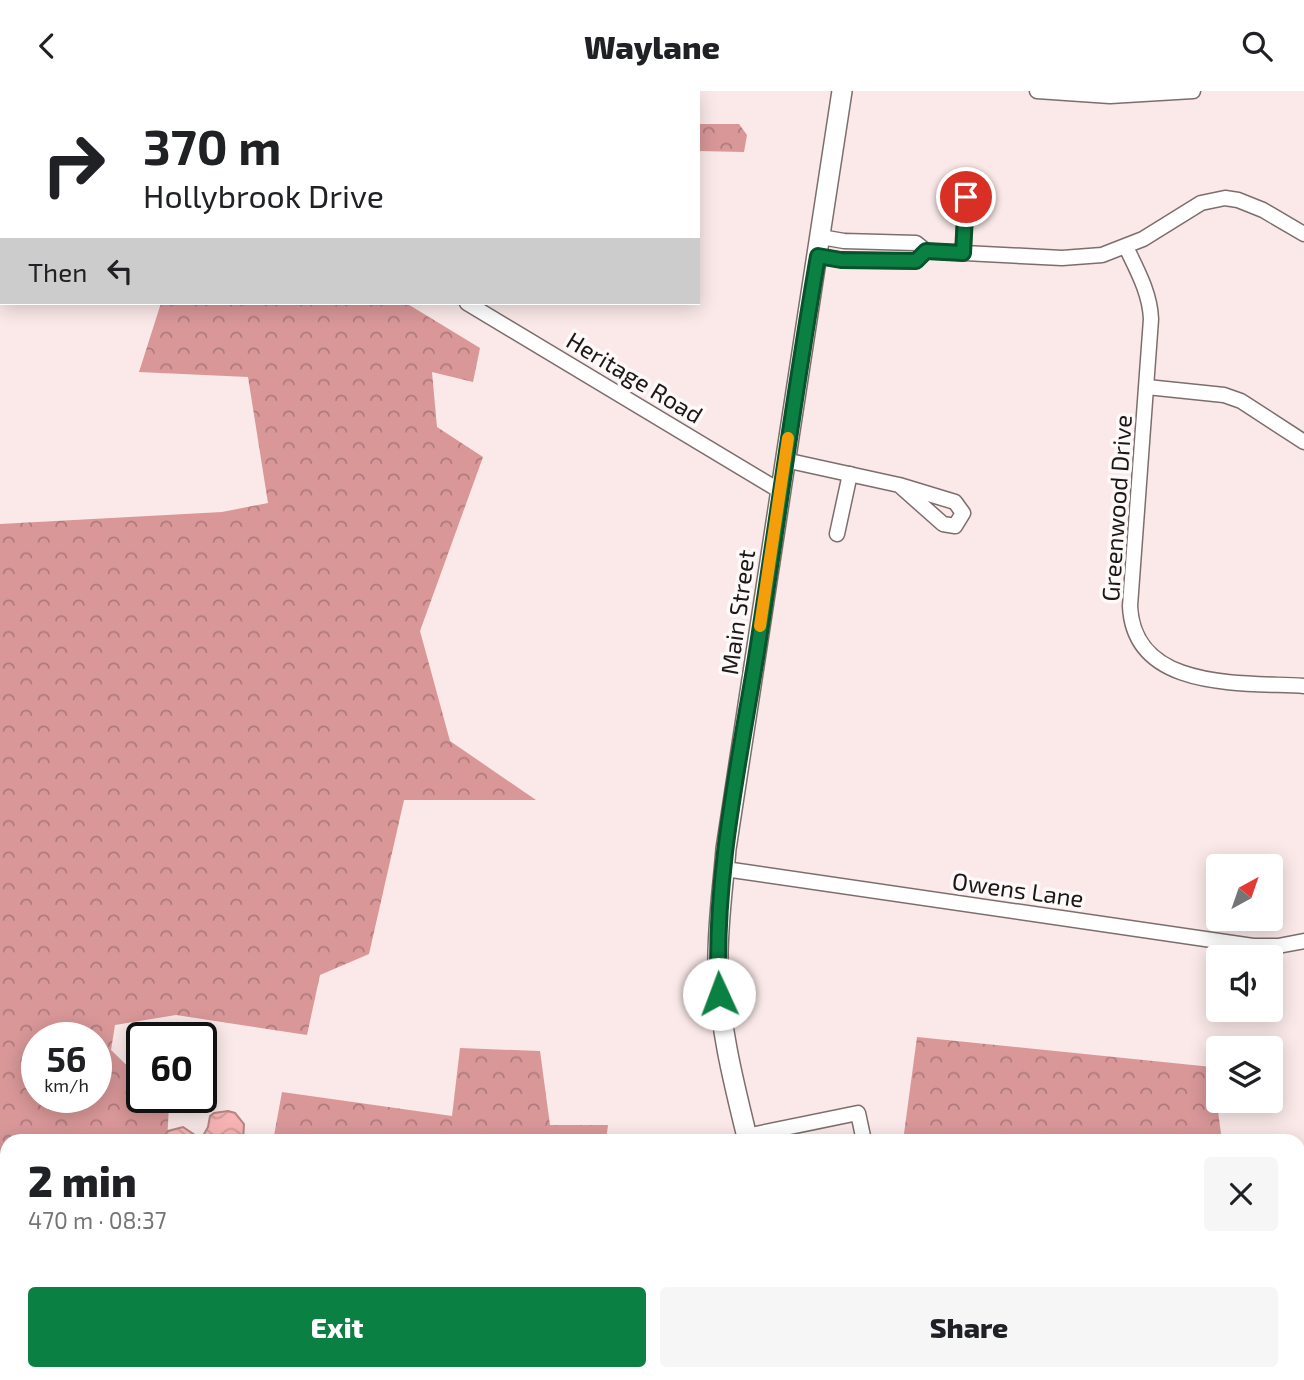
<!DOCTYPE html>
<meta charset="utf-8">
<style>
body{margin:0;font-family:"Exo 2",sans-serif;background:#f6f6f6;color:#202124;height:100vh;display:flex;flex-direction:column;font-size:26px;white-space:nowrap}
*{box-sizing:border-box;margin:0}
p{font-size:23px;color:#757577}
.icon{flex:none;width:38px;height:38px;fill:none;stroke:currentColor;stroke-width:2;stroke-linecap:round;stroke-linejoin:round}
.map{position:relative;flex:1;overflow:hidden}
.side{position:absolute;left:0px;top:1043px;width:1306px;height:247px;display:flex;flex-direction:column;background:#fff;border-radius:21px 21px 0 0;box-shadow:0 4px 18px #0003}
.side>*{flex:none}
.guide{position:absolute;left:0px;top:0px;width:700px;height:214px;box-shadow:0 4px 18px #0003;background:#fff;color:#202124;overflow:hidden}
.needle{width:46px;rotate:40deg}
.controls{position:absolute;left:1206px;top:763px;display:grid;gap:14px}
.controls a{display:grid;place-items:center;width:77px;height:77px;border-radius:7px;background:#fff;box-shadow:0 4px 18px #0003;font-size:35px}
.speed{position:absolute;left:21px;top:931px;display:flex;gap:14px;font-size:35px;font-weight:700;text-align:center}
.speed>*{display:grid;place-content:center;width:91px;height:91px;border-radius:50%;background:#fff;box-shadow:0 4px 18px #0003;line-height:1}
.speed small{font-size:18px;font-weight:400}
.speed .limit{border:4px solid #111;border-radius:10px;background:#fff;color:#111}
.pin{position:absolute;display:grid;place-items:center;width:60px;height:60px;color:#fff;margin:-30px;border:4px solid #fff;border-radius:50%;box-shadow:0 2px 7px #0007}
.me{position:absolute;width:77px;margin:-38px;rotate:358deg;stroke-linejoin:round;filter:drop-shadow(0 0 5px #0008)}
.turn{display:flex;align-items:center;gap:24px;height:147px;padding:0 28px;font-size:32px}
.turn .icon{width:91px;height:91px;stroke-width:2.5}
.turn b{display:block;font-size:49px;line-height:60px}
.then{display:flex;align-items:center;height:66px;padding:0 28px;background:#0003;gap:14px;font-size:26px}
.round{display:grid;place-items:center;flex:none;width:74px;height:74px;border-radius:7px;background:#f6f6f6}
.overview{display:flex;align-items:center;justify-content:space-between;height:119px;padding:0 28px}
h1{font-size:42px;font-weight:800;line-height:52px}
.action{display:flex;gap:14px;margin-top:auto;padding:14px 28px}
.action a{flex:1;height:80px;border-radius:7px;background:#0b8043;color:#fff;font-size:28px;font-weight:800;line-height:80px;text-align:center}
.action a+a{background:#f6f6f6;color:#202124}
header{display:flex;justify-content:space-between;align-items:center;height:91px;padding:0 28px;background:#fff;font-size:32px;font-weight:800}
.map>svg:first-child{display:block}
.forest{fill:url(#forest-crowns);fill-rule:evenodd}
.water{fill:url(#water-waves);stroke:#b68585;stroke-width:2}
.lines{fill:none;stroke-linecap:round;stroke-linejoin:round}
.minor-casing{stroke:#7d6e6e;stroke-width:17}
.major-casing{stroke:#7d6e6e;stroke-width:22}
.minor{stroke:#fff;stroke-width:14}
.major{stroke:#fff;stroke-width:19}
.route-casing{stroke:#07532c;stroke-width:18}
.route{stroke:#0b8043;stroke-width:12}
.slow{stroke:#f59e0b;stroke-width:12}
.labels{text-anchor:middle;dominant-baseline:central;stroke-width:7;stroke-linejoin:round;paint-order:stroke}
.street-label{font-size:24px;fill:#1d1717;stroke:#fdfaf9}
</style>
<header><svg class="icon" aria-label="back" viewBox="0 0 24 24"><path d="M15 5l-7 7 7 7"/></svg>Waylane<svg class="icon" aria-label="search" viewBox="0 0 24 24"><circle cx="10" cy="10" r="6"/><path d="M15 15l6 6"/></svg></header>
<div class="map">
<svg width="1304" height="1289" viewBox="0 0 1304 1289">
<defs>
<pattern id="forest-crowns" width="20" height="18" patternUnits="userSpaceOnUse" patternTransform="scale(1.75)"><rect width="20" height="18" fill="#d99798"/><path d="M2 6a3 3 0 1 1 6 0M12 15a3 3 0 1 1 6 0" fill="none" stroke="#af7a7b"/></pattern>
<pattern id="water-waves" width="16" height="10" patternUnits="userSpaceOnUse" patternTransform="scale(1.75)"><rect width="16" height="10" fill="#f8b4b4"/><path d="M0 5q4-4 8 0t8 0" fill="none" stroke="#d49a9a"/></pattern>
</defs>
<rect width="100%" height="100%" fill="#fae9e8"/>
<g class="forest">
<polygon points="0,0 58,2 2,2 2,186"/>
<polygon points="135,0 677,0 138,2"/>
<polygon points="698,33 739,33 747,44 744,61 698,60"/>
<path d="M161,212H406L480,257L473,291L432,281L437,336L483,366L420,540L450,650L536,709H404L369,863L320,884L307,944L176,924L115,934L111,959L142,989V1006H159L169,1015L167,1050H7V1193L0,1192V433L222,421L268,412L248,286L139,281ZM37,947H96V1006H37Z"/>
<polygon points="917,946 1212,976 1222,1050 903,1050"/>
<polygon points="460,957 540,960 550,1034 608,1034 606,1050 273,1050 282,1001 452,1025"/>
<polygon points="1299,1126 1304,1126 1304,1289 976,1289 987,1283 1298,1283"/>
<polygon points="615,1283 695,1283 698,1289 643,1289"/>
</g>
<polygon class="water" points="228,1020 235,1022 244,1033 243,1050 160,1050 168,1040 183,1036 195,1044 203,1045 208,1036 210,1025 214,1022"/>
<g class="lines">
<defs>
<g id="minor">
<polyline points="118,0 120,2"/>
<polyline points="1037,0 1110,5 1193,0"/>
<polyline points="821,146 844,150 916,152 926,160 1062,167 1102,164 1143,148 1201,112 1225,107 1238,109 1263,119 1304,143"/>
<path d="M1126,156C1137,179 1150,202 1151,228L1130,515C1134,601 1244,591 1304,595"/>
<polyline points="963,162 966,106"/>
<polyline points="819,165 841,169 916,170 926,160"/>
<polyline points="467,212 780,400"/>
<polyline points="1147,296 1224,304 1241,310 1304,351"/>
<polyline points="785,369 899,394 955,411 963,422 955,435 943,433 899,394"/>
<polyline points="837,443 850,383"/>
<polyline points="725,778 1253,855 1278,855 1304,850"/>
<polyline points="746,1045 858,1022 864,1050"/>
</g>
<g id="major">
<path d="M748,1050C734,993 719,935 718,876C717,837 723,797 726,758L842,0"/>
<polyline points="0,1278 7,1279"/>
<polyline points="28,1283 63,1289"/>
<polyline points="802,1283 803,1289"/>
</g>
</defs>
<use href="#minor" class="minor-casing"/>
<use href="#major" class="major-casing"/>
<use href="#minor" class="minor"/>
<use href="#major" class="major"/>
</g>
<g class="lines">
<defs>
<path id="route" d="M719,903C713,791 738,677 756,567C777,433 795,298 818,165L841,169L916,170L926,160L963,162L966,106"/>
</defs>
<use href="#route" class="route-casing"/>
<use href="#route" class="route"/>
<polyline class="slow" points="760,535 788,347"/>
</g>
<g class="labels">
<g class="street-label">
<text transform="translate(635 286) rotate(31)">Heritage Road</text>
<text transform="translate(1116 417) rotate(-86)">Greenwood Drive</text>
<text transform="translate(737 521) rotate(-82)">Main Street</text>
<text transform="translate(1018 798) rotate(8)">Owens Lane</text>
</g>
</g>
</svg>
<div class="controls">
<a><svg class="needle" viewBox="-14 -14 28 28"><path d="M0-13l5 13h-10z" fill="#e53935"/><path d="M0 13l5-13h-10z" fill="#757577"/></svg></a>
<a><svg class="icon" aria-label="sound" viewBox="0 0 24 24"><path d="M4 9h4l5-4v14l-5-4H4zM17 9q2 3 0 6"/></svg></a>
<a><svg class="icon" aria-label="layers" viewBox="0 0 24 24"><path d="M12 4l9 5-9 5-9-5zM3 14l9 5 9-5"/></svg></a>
</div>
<div class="speed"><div>56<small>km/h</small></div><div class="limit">60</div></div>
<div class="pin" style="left:966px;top:106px;background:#d93025"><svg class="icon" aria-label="arrive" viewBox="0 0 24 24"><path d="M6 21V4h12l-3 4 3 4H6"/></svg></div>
<svg class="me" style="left:719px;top:903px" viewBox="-20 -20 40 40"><circle r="19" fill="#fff"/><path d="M0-13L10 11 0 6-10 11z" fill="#0b8043"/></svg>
<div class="guide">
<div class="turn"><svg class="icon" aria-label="right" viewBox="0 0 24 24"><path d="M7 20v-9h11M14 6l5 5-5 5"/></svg><div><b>370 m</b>Hollybrook Drive</div></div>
<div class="then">Then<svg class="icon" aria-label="left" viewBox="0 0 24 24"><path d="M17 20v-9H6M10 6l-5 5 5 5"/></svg></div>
</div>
<section class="side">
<div class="overview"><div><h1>2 min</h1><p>470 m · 08:37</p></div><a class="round"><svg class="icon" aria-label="close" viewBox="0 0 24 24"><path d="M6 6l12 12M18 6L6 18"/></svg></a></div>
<div class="action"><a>Exit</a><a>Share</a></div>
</section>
</div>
